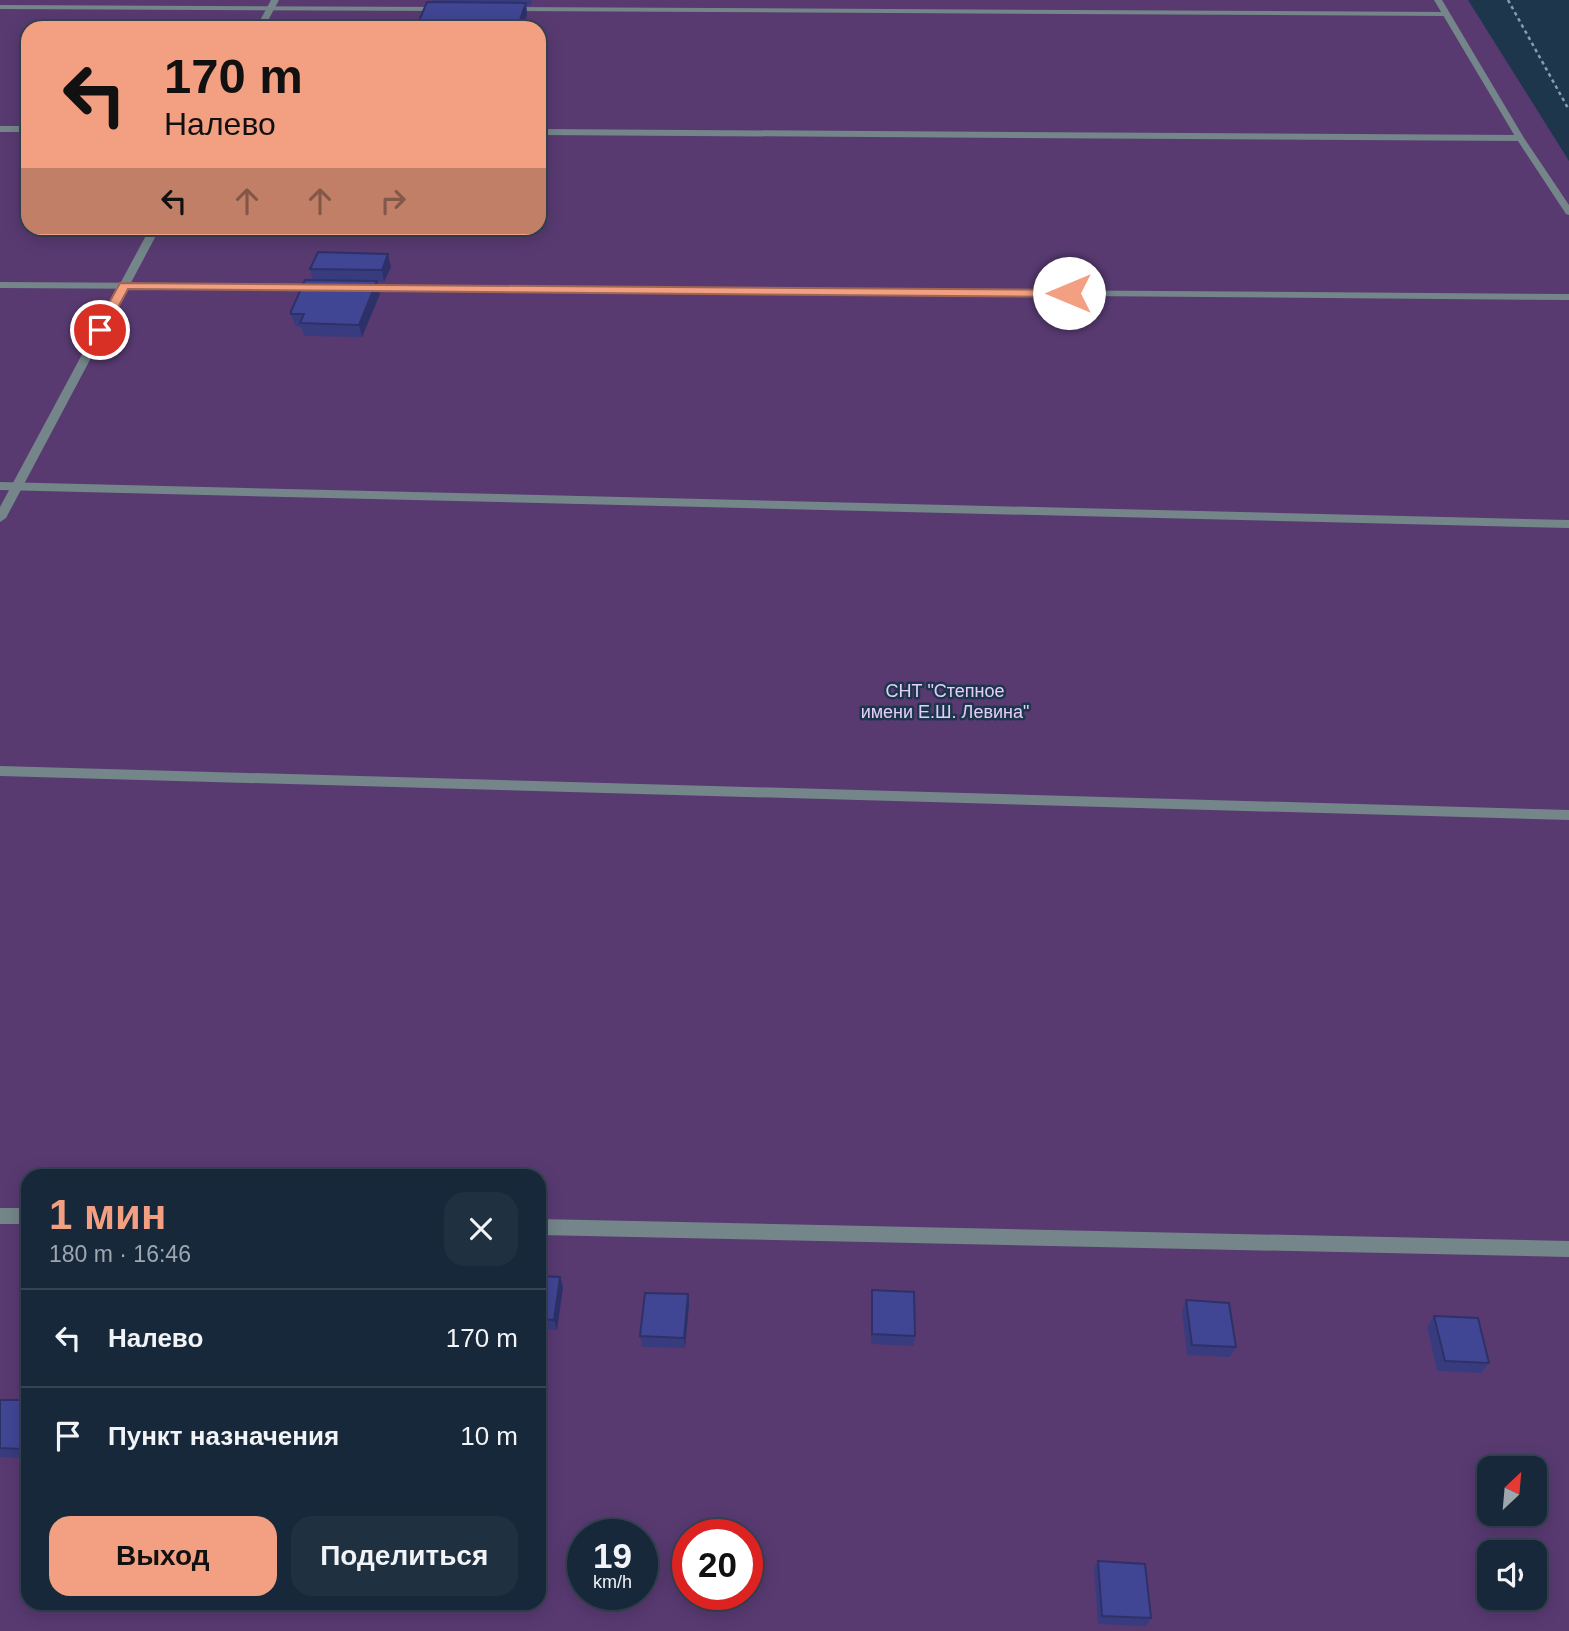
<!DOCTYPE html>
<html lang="ru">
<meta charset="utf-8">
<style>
body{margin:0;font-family:Arial,sans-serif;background:#1f3041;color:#f1f3f6;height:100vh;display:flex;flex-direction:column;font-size:26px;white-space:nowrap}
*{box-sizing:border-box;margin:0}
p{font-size:23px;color:#9ea6ae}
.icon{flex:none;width:38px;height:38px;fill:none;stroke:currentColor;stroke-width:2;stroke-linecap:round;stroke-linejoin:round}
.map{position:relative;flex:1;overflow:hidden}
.drawer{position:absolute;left:21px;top:1169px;width:525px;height:441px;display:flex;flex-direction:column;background:#162839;border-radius:21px;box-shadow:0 4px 18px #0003,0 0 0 2px #354453}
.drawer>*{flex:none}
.hud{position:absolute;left:21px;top:21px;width:525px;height:214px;border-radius:21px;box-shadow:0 4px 18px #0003,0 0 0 2px #354453;background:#f39f82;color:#111;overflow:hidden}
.needle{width:46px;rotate:26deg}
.tools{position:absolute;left:1477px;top:1456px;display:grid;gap:14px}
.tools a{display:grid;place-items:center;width:70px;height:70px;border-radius:14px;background:#162839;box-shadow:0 4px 18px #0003,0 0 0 2px #354453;font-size:35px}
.speed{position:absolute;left:567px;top:1519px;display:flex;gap:14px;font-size:35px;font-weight:700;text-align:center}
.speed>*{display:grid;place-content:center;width:91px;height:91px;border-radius:50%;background:#162839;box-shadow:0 4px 18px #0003,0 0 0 2px #354453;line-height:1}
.speed small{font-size:18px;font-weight:400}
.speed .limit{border:10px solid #d22;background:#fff;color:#111}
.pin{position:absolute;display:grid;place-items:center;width:60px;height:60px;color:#fff;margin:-30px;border:4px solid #fff;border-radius:50%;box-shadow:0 2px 7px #0007}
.me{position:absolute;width:77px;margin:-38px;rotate:270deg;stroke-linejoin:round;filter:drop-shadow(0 0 5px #0008)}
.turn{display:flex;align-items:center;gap:24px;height:147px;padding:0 28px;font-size:32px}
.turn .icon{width:91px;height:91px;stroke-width:2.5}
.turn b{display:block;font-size:49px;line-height:60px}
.lanes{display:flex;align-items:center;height:66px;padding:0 28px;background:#0003;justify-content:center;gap:35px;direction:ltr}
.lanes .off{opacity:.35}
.round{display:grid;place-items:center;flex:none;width:74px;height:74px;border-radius:21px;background:#1f3041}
.overview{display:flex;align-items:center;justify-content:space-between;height:119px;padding:0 28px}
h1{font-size:42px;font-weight:800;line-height:52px;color:#f39f82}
.primary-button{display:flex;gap:14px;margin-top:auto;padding:14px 28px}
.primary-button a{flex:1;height:80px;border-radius:21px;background:#f39f82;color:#111;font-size:28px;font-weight:800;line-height:80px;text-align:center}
.primary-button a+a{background:#1f3041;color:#f1f3f6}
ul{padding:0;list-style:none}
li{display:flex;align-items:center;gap:21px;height:98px;padding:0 28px;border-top:2px solid #354453}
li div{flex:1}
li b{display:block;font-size:26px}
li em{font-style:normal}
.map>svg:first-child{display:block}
.green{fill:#583a71;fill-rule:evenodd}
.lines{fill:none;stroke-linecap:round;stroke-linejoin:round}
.path{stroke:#899cae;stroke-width:2.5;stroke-dasharray:3.5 3.5;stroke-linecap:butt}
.service{fill:#74868a;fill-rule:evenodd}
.minor{fill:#74868a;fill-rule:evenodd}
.wall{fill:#383c7f}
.shaded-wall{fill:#2e3168}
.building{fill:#414694;stroke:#2e3168;stroke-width:2}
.route{fill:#f39f82;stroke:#9e6754;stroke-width:2}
.labels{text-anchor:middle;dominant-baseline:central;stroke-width:5;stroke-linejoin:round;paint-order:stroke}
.park-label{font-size:18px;fill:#e3cef9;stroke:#1e364c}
</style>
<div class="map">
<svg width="1569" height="1631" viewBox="0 0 1569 1631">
<rect width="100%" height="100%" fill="#1e364c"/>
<path class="green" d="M0,0H1468L1569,161V1631H0ZM28,28H539V228H28ZM28,1176H539V1603H28ZM1489,1468H1535V1514H1489ZM583,1535H642V1594H583ZM688,1535H747V1594H688ZM1489,1552H1535V1598H1489Z"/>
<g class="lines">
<polyline class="path" points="1508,0 1569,110"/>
<g class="service">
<polygon points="0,5 443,7 447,9 443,11 0,9"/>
<polygon points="506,7 1446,12 1450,14 1446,16 509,11 505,9"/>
<rect x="0" y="126" width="28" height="6"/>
<polygon points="539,129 1520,135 1524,138 1520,141 539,135"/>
<polygon points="0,282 318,284 323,287 318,290 0,288"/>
<polygon points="359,285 1569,294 1569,300 355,290 355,286"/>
<polygon points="0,482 1569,520 1569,528 0,490"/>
<polygon points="0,766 1569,810 1569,820 0,776"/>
<rect x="0" y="1208" width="28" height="16"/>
<polygon points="539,1219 1569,1241 1569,1257 539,1235"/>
</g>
<g class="minor">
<polygon points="271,0 279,0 264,28 256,28"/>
<polygon points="1434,0 1442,0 1524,138 1569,205 1569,215 1566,214 1516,138"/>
<polygon points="150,228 160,228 6,518 0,522 0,507"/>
</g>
</g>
<g class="wall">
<polygon points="433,0 532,0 531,5 526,5 527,14 523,28 416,28 433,2"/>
<polygon points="391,267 384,282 377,282 380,294 362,337 304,336 301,327 295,326 291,314 313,280 310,269"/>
<polygon points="539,1276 560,1277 563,1287 557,1330 539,1329"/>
<polygon points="872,1290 915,1336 914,1346 871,1344"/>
<polygon points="688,1294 689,1304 685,1348 642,1347 640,1336"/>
<polygon points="1186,1300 1236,1347 1230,1357 1187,1355 1182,1311"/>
<polygon points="1434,1316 1489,1363 1481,1373 1437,1371 1427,1326"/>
<polygon points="0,1400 28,1400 28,1458 0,1457"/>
<polygon points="1098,1561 1151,1618 1146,1626 1098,1624 1094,1569"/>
</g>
<g class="shaded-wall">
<polygon points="526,3 527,14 523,28 517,28"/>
<polygon points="388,254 391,267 384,282 382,270"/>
<polygon points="377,281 380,294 362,337 359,325"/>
<polygon points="560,1277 563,1287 557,1330 554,1320"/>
<polygon points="688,1294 689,1304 685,1348 684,1338"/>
<polygon points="28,1432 28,1455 22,1449"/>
</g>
<g class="building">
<polygon points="427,2 526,3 517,28 416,28"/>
<polygon points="318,252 388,254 382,270 310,269"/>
<polygon points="305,280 377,281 359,325 300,323 304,314 291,314 291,311"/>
<polygon points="539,1276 560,1277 554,1320 539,1319"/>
<polygon points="872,1290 914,1292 915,1336 872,1334"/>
<polygon points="645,1293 688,1294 684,1338 640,1336"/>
<polygon points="1186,1300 1229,1303 1236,1347 1192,1345"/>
<polygon points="1434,1316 1478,1318 1489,1363 1445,1361"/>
<polygon points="0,1400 28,1400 28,1432 22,1449 0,1448"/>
<polygon points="1098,1561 1145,1564 1151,1618 1102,1616"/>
</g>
<polygon class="route" points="120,283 1069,290 1074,293 1069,297 128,289 104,333 96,333 94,330"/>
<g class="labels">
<g class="park-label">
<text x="945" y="691">СНТ "Степное<tspan x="945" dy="21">имени Е.Ш. Левина"</tspan></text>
</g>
</g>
</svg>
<div class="tools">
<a><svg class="needle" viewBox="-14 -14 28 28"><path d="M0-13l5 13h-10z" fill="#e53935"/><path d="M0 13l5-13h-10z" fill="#9ea6ae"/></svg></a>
<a><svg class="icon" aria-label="sound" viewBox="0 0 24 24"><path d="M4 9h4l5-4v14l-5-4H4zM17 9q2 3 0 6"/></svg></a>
</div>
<div class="speed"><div>19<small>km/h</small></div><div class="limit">20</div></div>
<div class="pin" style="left:100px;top:330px;background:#d93025"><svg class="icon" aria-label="arrive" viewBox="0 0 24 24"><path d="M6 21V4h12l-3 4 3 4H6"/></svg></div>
<svg class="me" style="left:1069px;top:293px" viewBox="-20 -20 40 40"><circle r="19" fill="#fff"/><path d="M0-13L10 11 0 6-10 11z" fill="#f39f82"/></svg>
<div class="hud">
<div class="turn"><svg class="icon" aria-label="left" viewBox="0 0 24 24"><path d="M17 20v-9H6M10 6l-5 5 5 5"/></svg><div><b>170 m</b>Налево</div></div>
<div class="lanes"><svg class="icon" aria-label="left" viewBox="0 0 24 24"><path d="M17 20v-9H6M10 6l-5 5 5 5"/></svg><svg class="icon off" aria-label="ahead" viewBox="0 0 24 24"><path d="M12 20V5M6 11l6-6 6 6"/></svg><svg class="icon off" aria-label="ahead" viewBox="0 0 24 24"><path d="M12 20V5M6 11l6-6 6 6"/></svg><svg class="icon off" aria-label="right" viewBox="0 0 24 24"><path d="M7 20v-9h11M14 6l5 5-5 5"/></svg></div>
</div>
<section class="drawer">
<div class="overview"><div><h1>1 мин</h1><p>180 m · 16:46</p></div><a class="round"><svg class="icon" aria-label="close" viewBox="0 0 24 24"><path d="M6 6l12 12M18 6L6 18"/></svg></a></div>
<ul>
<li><svg class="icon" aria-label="left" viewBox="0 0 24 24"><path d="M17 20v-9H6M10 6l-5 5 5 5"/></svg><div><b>Налево</b></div><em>170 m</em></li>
<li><svg class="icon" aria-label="arrive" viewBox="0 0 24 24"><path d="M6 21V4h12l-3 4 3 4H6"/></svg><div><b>Пункт назначения</b></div><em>10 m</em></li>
</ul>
<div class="primary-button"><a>Выход</a><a>Поделиться</a></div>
</section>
</div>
